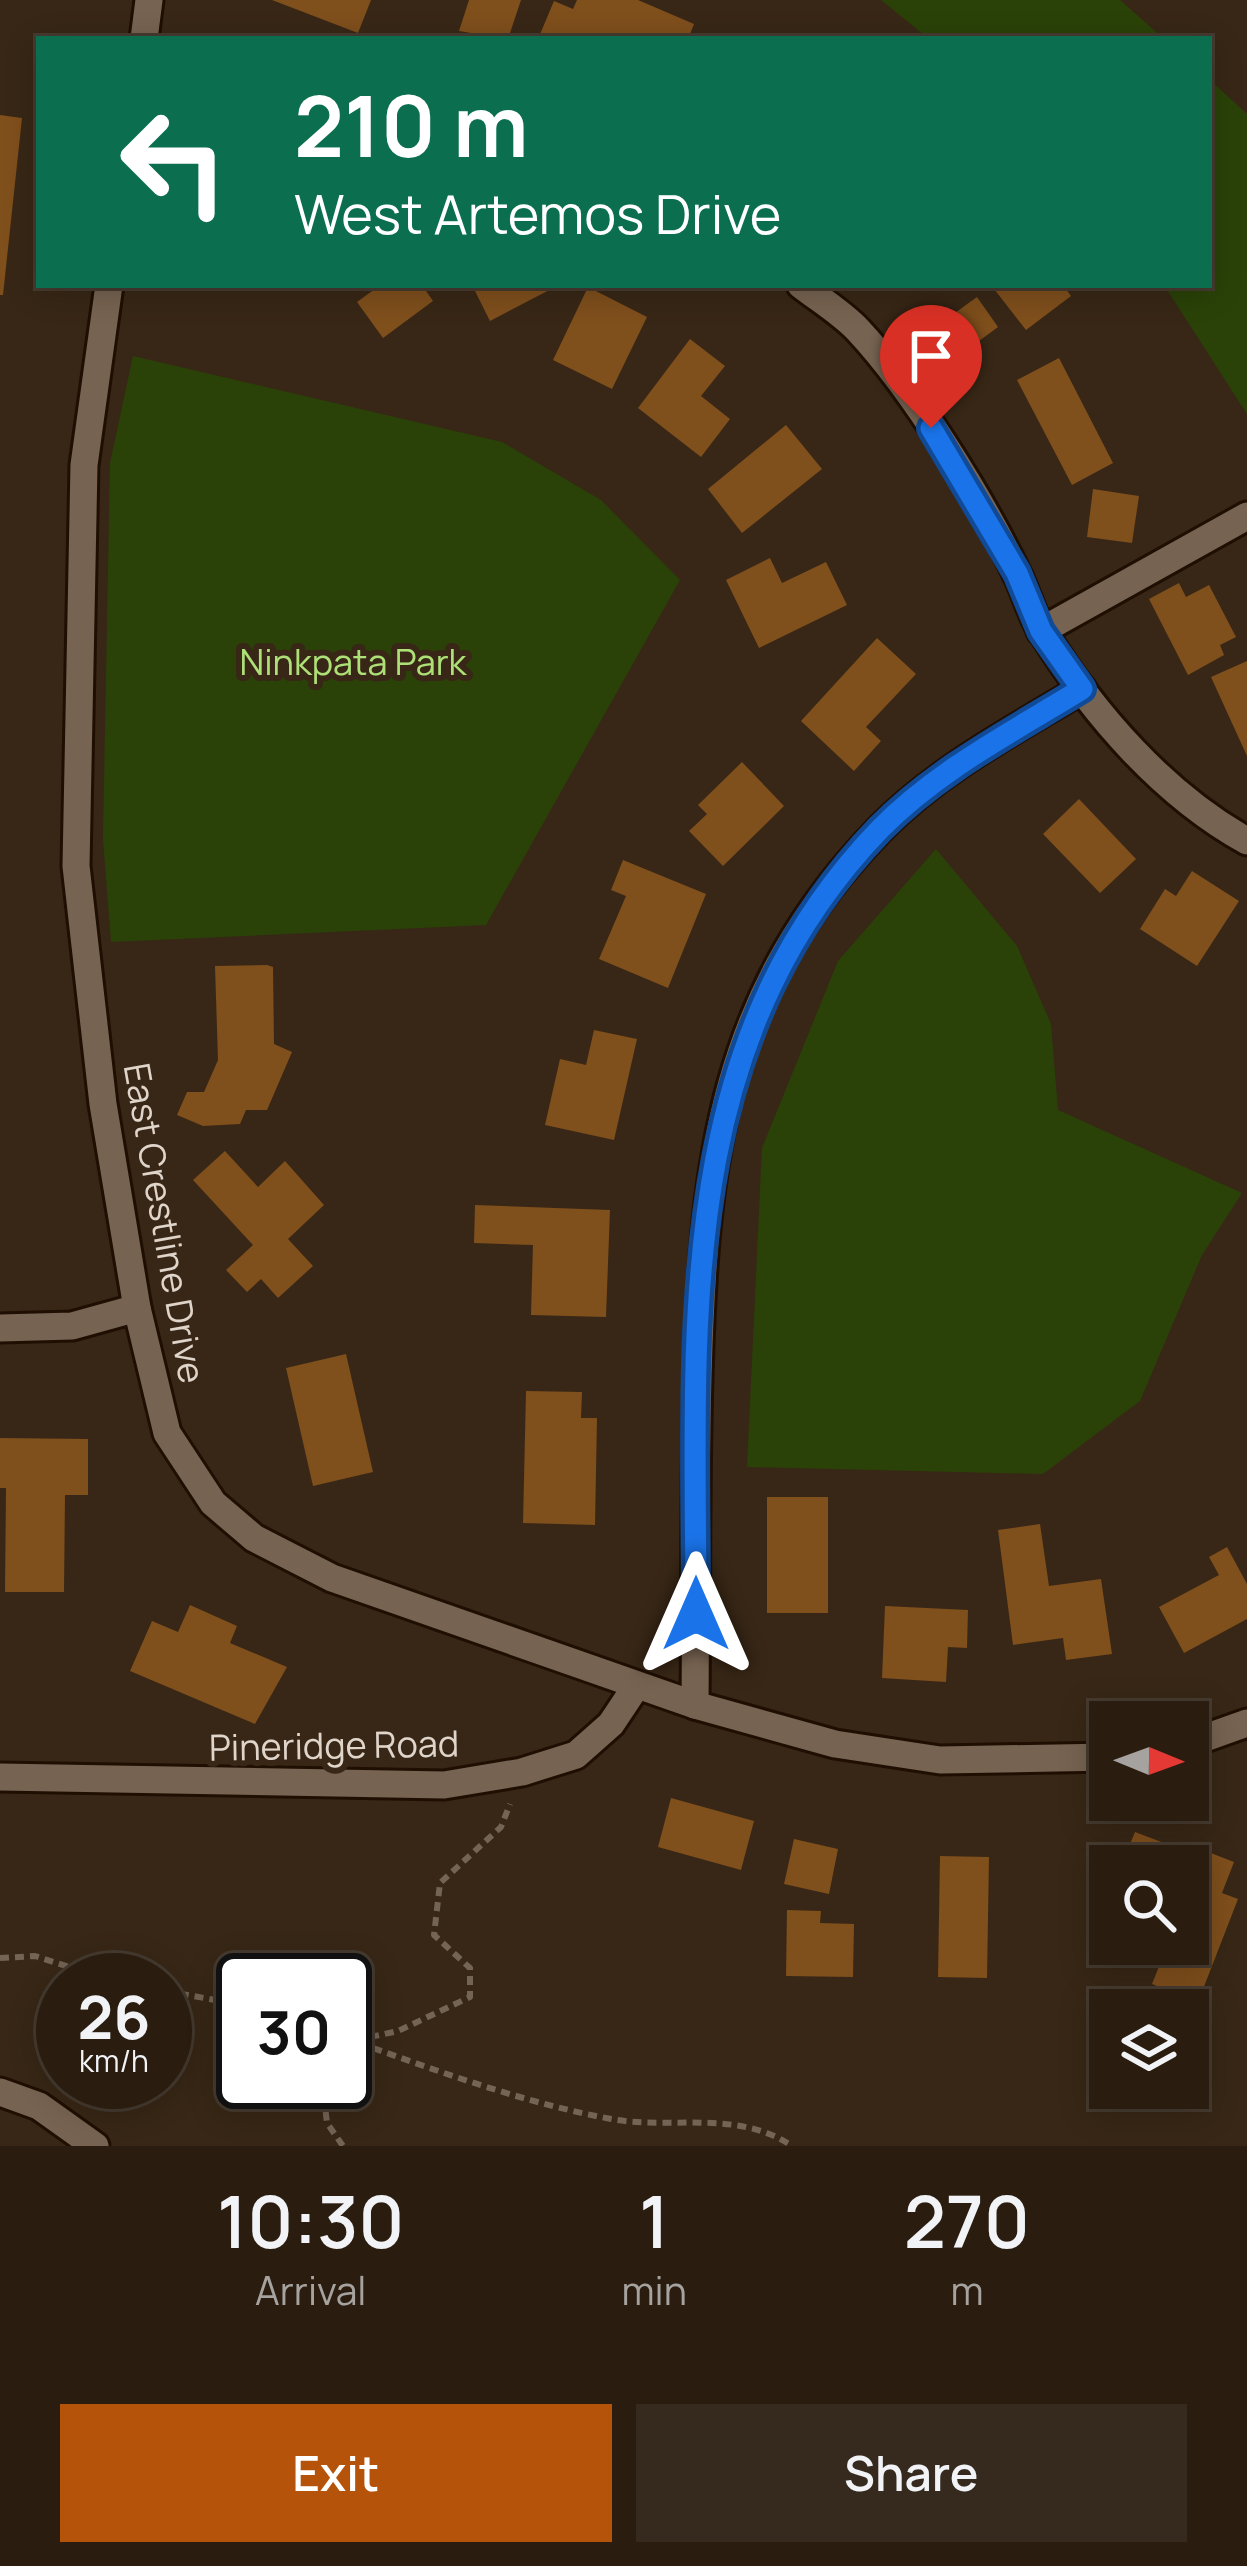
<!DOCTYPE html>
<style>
body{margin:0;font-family:Manrope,sans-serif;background:#362a1e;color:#f1f3f6;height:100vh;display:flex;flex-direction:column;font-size:45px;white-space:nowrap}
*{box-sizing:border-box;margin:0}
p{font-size:39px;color:#a5a29f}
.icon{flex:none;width:66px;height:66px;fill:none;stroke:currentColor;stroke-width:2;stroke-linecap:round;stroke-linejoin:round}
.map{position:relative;height:2146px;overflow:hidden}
.sheet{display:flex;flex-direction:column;background:#2a1d10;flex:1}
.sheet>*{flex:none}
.top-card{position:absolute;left:36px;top:36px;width:1176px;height:252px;border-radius:0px;box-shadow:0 6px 30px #0003,0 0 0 3px #463b30;background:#0b6e4f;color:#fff;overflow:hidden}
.needle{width:78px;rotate:91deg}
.buttons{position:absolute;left:1089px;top:1701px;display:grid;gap:24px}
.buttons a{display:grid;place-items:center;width:120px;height:120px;border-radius:0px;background:#2a1d10;box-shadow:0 6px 30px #0003,0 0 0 3px #463b30;font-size:60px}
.speed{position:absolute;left:36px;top:1953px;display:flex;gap:24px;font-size:60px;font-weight:700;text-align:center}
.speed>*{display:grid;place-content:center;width:156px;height:156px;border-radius:50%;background:#2a1d10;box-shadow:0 6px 30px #0003,0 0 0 3px #463b30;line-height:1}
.speed small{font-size:30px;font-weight:400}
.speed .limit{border:6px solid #111;border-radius:18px;background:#fff;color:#111}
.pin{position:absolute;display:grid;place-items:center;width:102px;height:102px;color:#fff;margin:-123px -51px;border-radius:50% 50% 50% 0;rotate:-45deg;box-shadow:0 0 12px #0007}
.pin .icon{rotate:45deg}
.me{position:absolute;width:132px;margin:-66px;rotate:0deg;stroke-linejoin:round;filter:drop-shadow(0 0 9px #0008)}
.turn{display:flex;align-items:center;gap:42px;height:252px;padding:0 60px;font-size:54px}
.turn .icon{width:156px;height:156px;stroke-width:2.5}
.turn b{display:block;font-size:84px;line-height:102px}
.eta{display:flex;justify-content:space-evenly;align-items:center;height:204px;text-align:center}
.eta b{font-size:72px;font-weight:600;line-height:84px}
.button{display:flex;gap:24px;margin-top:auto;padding:24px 60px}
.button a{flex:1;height:138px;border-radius:0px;background:#b45309;color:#fff;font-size:48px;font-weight:600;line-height:138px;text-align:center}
.button a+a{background:#362a1e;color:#f1f3f6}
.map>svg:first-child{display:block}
.green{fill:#2a4208}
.building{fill:#7f4f1c}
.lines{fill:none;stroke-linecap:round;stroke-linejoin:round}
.minor-casing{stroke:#1f0f02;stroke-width:33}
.path{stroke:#736455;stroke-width:6;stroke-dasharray:9 6;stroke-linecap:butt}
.minor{stroke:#776351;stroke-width:27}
.route-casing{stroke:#114b97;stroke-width:30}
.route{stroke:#1a73e8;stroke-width:21}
.labels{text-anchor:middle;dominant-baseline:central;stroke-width:12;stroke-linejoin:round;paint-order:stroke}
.park-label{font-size:36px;fill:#aee078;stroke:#382716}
.street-label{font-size:36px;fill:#e0d5cb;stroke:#382716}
</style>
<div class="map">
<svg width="1247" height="2146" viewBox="0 0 1247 2146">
<rect width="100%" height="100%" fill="#382716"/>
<g class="green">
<polygon points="881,0 1120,0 1164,39 929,39"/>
<polygon points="1209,79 1247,114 1247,414 1164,285 1209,285"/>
<polygon points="133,356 502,442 601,500 680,580 486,925 111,942 103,839 110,463"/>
<polygon points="936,849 1017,946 1051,1024 1058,1110 1242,1193 1202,1255 1140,1401 1043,1474 747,1467 762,1148 838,961"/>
</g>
<g class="building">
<polygon points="272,0 371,0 358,33"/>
<polygon points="469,0 521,0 508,39 459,31"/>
<polygon points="577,0 638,0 694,24 688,39 538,39 554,1 573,9"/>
<polygon points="0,115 22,118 3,295 0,295"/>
<polygon points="372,285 422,285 433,301 383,338 357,302 375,289"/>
<polygon points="472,285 559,285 490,321"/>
<polygon points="991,285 1063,285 1071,296 1026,330"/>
<polygon points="588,287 647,317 612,389 553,360"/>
<polygon points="977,297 998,327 952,361 930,331"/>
<polygon points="690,339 725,366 701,396 730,419 701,457 638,408"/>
<polygon points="1059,358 1113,463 1072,485 1017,380"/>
<polygon points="786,425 822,469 742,533 708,489"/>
<polygon points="1093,489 1139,496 1132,543 1087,537"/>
<polygon points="770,558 782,583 826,562 847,605 759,648 726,580"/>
<polygon points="1179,583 1186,597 1209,585 1236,637 1220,645 1224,655 1188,675 1149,599"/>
<polygon points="877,638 916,674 866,727 881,741 854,771 801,721"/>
<polygon points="1247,661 1247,756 1211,677"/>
<polygon points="742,762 784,806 723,866 689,831 707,814 698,805"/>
<polygon points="1079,799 1136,859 1100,893 1043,834"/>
<polygon points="623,860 706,894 668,988 599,959 626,896 611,890"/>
<polygon points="1192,871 1239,901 1197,966 1140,929 1165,889 1176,896"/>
<polygon points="267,965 273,967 274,1044 292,1052 267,1110 246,1110 240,1124 203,1126 177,1115 187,1092 204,1092 218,1060 215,966"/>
<polygon points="594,1030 637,1039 614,1140 545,1125 560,1059 586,1065"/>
<polygon points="225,1151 258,1187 285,1161 324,1205 288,1239 313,1266 278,1298 261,1279 247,1292 226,1270 253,1245 193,1180"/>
<polygon points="475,1205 610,1210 606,1317 531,1315 533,1245 474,1243"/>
<polygon points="346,1354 373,1472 313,1486 286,1368"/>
<polygon points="526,1391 582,1392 581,1418 597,1418 595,1525 523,1523"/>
<polygon points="0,1438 88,1439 88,1495 65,1495 64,1592 5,1592 6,1488 0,1488"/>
<rect x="767" y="1497" width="61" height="116"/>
<polygon points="1040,1524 1049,1586 1101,1579 1112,1654 1066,1660 1063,1638 1013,1645 998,1530"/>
<polygon points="1227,1547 1247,1584 1247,1619 1184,1653 1159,1607 1219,1575 1209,1557"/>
<polygon points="190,1605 237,1626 230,1643 287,1667 255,1724 130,1671 152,1621 178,1632"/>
<polygon points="885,1606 968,1610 967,1648 948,1647 946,1682 882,1678"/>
<polygon points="671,1798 754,1821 741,1870 658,1847"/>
<polygon points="1135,1832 1201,1857 1203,1850 1234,1862 1222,1893 1238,1899 1198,2002 1152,1984 1168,1944 1188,1944 1188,1866 1121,1866"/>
<polygon points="794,1839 838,1849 829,1894 784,1884"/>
<polygon points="940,1856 989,1857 987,1978 938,1977"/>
<polygon points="787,1910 821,1911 820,1923 854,1924 853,1977 786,1976"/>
</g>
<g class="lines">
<defs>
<g id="minor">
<polyline points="144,39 149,0"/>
<polyline points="109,285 84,465 76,866 103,1104 137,1308 167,1433 213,1503 254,1538 332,1578 695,1705 835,1744 940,1760 1110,1757"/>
<path d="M801,285C819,299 842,313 858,330C914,390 983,502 1018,576C1027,595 1032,616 1044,634C1094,715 1164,795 1247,841"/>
<polyline points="1041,631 1247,516"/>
<polyline points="0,1328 72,1326 137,1308"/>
<path d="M695,1705C696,1596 695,1486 698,1376C704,1161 722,992 880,829C938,770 1012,731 1082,689"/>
<polyline points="1188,1744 1247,1723"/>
<polyline points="0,1777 444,1785 522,1772 576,1755 611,1724 635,1688"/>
<polyline points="0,2092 39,2106 95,2146"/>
</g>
</defs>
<use href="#minor" class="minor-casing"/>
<g class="path">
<polyline points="0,1958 35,1956 110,1980"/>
<polyline points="165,1991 243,2005"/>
<path d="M345,2038C432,2069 520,2102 611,2119C672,2130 737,2109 792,2146"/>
<polyline points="345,2050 352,2041 398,2031 470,1997 470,1968 434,1935 440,1883 501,1827 510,1804"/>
<polyline points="322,2082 327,2123 343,2146"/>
</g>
<use href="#minor" class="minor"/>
</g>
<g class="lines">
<defs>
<path id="route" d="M696,1614C696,1334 670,1047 880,829C938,770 1012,732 1082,689L1041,631L1017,573L931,428"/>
</defs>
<use href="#route" class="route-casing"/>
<use href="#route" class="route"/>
</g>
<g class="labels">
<g class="park-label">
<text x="353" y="661">Ninkpata Park</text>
</g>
<g class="street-label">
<text transform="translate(165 1223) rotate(80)">East Crestline Drive</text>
<text transform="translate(334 1745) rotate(-1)">Pineridge Road</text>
</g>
</g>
</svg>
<div class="buttons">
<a><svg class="needle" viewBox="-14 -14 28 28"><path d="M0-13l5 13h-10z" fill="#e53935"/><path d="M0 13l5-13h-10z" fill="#a5a29f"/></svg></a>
<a><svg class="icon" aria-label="search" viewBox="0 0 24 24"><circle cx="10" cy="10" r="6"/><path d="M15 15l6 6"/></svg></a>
<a><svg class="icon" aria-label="layers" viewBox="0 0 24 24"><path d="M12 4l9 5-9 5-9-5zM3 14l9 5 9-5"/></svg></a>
</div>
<div class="speed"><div>26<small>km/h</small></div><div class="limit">30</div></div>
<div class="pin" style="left:931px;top:428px;background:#d93025"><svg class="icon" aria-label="arrive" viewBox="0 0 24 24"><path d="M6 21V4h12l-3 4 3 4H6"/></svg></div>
<svg class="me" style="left:696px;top:1614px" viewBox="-20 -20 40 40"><path d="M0-17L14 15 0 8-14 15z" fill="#1a73e8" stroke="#fff" stroke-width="4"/></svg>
<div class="top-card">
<div class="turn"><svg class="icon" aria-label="left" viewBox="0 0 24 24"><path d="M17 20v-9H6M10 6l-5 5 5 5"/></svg><div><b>210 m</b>West Artemos Drive</div></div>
</div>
</div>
<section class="sheet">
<div class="eta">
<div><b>10:30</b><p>Arrival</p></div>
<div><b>1</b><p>min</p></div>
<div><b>270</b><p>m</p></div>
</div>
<div class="button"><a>Exit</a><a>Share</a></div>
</section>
